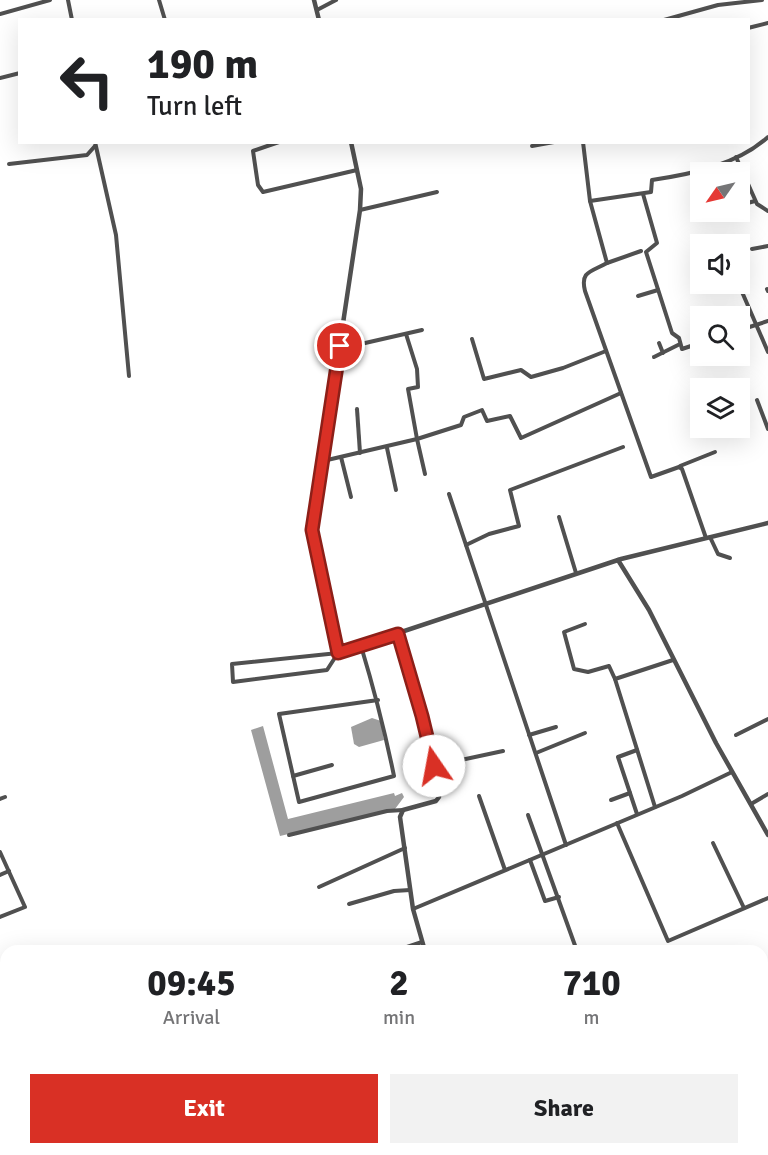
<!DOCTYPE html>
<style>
body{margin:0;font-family:Signika,sans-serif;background:#f2f2f2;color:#202124;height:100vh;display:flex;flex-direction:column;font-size:22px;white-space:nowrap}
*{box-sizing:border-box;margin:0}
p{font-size:20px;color:#757577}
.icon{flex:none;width:33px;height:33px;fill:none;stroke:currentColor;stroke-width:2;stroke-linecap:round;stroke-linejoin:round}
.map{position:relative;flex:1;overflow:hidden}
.sheet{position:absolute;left:0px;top:945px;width:768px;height:210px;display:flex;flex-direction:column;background:#fff;border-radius:18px 18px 0 0;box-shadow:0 6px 24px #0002}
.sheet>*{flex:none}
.hud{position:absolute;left:18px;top:18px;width:732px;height:126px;border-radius:0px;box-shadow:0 6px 24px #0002;background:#fff;color:#202124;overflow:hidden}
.needle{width:39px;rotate:236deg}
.tools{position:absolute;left:690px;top:162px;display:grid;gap:12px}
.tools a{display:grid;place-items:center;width:60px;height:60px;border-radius:0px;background:#fff;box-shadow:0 6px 24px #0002;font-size:30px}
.pin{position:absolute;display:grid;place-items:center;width:51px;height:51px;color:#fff;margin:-26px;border:3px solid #fff;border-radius:50%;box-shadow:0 2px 6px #0007}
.me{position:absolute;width:66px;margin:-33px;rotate:348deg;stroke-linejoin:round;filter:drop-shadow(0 0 4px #0008)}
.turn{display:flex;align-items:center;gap:21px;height:126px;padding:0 30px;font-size:27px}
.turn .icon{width:78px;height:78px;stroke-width:2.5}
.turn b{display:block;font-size:42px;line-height:51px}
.eta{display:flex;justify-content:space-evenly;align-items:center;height:102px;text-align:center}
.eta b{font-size:36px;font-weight:800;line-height:42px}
.button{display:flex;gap:12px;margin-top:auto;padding:12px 30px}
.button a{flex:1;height:69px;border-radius:0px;background:#d93025;color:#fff;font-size:24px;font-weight:800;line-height:69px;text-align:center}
.button a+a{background:#f2f2f2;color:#202124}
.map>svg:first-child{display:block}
.water{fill:#9e9e9e}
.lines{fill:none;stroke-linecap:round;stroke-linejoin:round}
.minor{stroke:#505050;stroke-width:4}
.tertiary{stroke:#505050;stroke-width:4.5}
.route-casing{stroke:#8d1f18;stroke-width:15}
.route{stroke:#d93025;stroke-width:10}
</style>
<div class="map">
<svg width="768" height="1155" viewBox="0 0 768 1155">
<rect width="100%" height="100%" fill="#fff"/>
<g class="water">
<polygon points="372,718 381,721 384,740 359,747 354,744 351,727"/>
<polygon points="263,726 288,819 394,793 395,796 402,793 404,797 395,809 280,836 251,730"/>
</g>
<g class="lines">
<g class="minor">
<polyline points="68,0 72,20"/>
<polyline points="159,0 165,20"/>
<polyline points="317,10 336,0"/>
<polyline points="0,14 50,0"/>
<polyline points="664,20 718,5 762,0"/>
<polyline points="748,28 768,23"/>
<polyline points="0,78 20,73"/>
<polyline points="95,142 116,235 129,376"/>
<polyline points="279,142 253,151 258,185 263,192 357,170"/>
<path d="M583,142L590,201L607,263C591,272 580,271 585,291L651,477L679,467L682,469L706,538"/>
<polyline points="532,146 554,142"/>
<polyline points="736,157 757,204 768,211"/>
<polyline points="9,164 87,155 95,146"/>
<polyline points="643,194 657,243 646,252 672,333 679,338 682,349 700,343"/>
<path d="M590,201L651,192L652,180C692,174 737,165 768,137"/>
<polyline points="740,205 755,201"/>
<polyline points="360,210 437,192"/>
<polyline points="752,249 768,246"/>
<polyline points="607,263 641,251"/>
<polyline points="739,285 768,352"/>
<polyline points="767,289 768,291"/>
<polyline points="638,296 658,290"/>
<polyline points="740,330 768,321"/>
<polyline points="472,339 484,379 521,370 531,377 563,368 606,351"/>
<polyline points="659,343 663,353"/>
<polyline points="340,346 352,346 422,330"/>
<polyline points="654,357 680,344"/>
<polyline points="757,400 768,429"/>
<polyline points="357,409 360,453"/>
<polyline points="387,448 396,490"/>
<polyline points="341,457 351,497"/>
<polyline points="323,461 417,439 408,389 418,387 417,369 406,334"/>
<polyline points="680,466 715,452"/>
<polyline points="425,474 417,439 461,425 464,417 482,410 487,421 510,416 521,438 621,393"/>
<polyline points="449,494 566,845"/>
<polyline points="559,517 576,573"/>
<polyline points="710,537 718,554 730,558"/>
<polyline points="466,545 489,534 519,526 510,490 623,447"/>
<polyline points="585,624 564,632 574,669 588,672 609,666 615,679"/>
<path d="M361,646C374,689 385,732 394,776L299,802L279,714L378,700"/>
<polygon points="338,653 327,670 233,682 232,664"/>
<polyline points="529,735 556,727"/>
<polyline points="736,735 768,719"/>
<polyline points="536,753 585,733"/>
<polyline points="433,766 503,751"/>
<polyline points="293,776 332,765"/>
<polyline points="479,796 505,870"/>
<polyline points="0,799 5,797"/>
<polyline points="611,800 630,793"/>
<polyline points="751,804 768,794"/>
<polyline points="655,807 615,679 673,660"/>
<polyline points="637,814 618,757 637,750"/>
<polyline points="528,815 577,951"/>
<polyline points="617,823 668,941 768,898"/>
<polyline points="289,835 387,811 403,810"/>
<polyline points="713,843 744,908"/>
<polyline points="0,852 25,907 0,917"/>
<polyline points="530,860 545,901 559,897"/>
<polyline points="0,875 9,871"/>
<polyline points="319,887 405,848"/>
<polyline points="349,904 394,891 410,890"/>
<polyline points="413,909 682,796 732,772"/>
<polyline points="395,951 422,942"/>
<polyline points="762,973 768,971"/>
<polyline points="762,1115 768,1120"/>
<polyline points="489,1155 504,1149"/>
</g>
<g class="tertiary">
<polyline points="314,0 319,20"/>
<polyline points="351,142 361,189 360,210 312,530 338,653 621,559 768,523"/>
<polyline points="618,560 649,610 716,743 768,835"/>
<polyline points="398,634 422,716 439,797 436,801 403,810 400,817 413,909 425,951"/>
<polyline points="478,1149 480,1155"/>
</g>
</g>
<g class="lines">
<defs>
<polyline id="route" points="340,346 312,530 338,653 398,634 422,716 434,766"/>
</defs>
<use href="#route" class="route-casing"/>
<use href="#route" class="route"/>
</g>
</svg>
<div class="tools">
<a><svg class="needle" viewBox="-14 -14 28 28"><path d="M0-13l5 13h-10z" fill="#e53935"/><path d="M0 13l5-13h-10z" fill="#757577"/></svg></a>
<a><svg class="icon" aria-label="sound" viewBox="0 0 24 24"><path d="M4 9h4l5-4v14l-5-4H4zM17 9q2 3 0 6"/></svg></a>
<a><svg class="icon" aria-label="search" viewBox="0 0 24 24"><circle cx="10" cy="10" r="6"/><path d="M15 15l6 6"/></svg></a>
<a><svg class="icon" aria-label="layers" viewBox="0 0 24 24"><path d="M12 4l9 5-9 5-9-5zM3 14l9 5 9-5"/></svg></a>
</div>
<div class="pin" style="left:340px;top:346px;background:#d93025"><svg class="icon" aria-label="arrive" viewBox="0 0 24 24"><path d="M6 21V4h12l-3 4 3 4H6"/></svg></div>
<svg class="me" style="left:434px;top:766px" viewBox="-20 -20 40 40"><circle r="19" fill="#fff"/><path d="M0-13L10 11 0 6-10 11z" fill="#d93025"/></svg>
<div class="hud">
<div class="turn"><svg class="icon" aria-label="left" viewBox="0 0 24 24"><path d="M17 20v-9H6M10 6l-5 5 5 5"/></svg><div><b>190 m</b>Turn left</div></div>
</div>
<section class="sheet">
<div class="eta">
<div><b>09:45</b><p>Arrival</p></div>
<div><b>2</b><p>min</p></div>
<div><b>710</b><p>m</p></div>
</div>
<div class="button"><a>Exit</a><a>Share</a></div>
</section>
</div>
